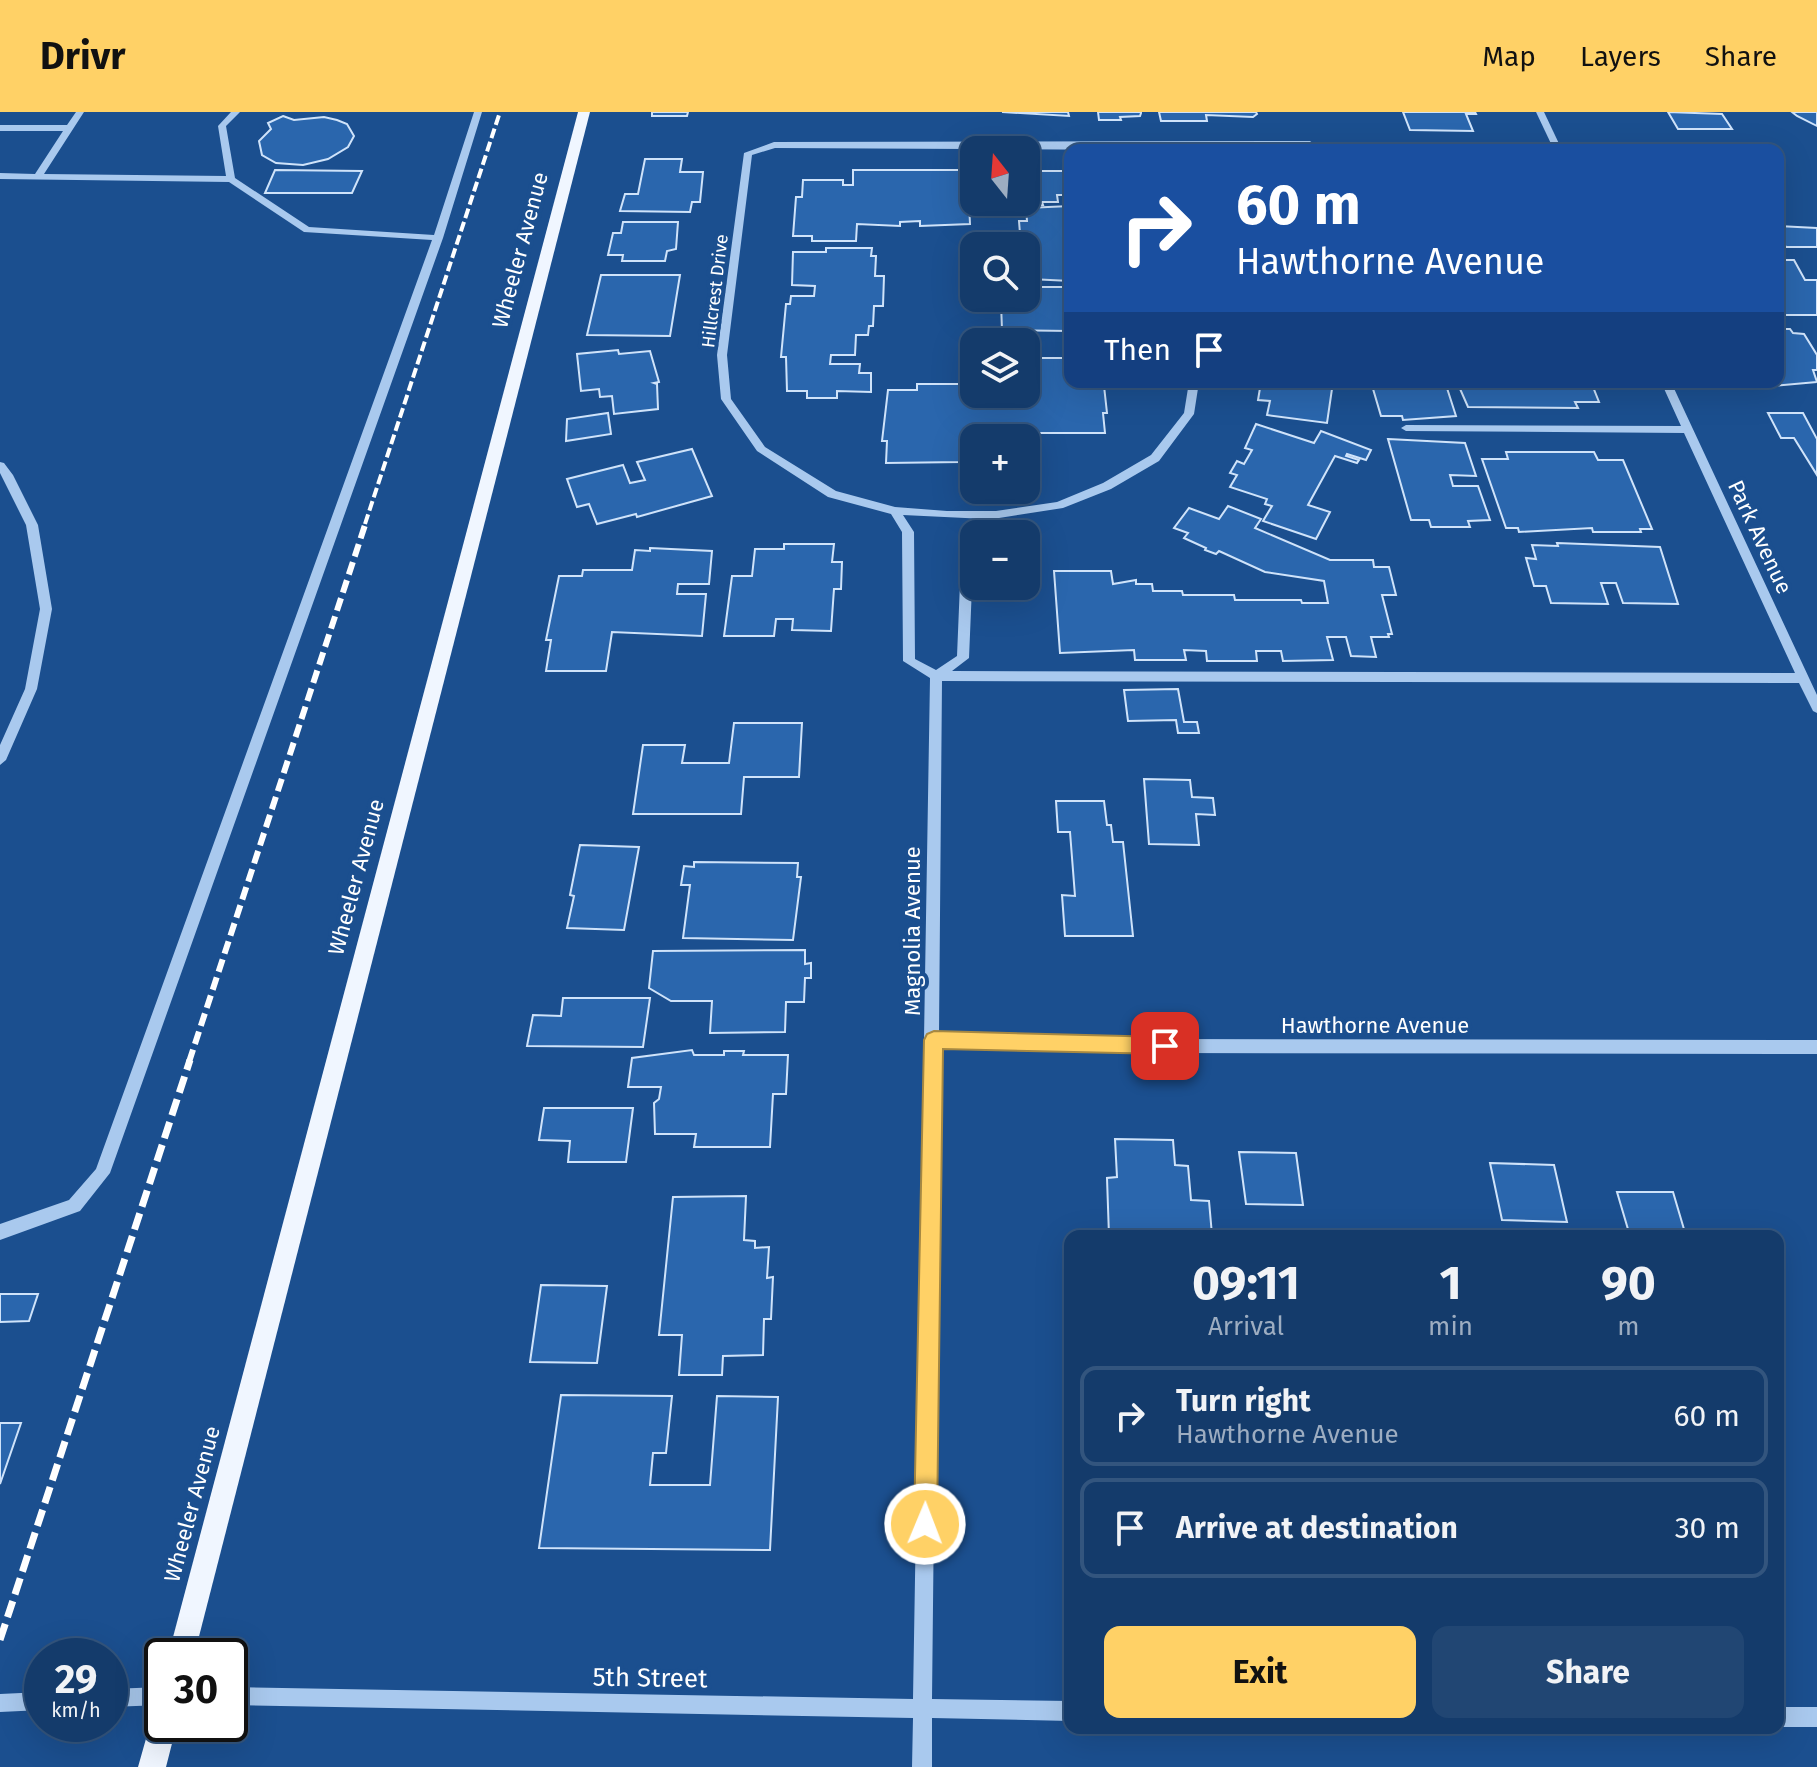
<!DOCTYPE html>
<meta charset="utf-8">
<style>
body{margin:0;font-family:"Fira Sans",sans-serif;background:#214673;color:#f1f3f6;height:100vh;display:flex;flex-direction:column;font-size:30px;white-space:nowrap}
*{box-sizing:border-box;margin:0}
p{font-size:26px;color:#9dadc1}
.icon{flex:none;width:44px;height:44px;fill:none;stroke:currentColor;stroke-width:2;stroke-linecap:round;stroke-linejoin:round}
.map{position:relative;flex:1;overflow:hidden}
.side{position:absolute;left:1064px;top:1118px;width:720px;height:504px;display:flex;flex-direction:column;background:#143b6b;border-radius:16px;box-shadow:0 8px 32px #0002,0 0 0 2px #33557e}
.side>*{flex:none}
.guide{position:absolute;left:1064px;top:32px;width:720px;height:244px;border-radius:16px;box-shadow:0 8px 32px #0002,0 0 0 2px #33557e;background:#1a4fa0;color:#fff;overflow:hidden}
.needle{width:52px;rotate:343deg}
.tools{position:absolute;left:960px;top:24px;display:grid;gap:16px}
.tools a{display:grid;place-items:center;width:80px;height:80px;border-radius:16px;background:#143b6b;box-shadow:0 8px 32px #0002,0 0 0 2px #33557e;font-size:40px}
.speed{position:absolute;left:24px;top:1526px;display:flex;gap:16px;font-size:40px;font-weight:700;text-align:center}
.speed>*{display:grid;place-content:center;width:104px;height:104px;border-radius:50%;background:#143b6b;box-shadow:0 8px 32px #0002,0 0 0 2px #33557e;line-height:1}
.speed small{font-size:20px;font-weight:400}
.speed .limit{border:4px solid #111;border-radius:12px;background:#fff;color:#111}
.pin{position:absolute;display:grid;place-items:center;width:68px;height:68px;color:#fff;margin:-34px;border-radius:16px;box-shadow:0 4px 12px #0006}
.me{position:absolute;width:88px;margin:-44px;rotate:1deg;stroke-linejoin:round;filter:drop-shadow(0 0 6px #0008)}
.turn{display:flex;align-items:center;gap:28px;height:168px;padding:0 40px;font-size:36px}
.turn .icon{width:104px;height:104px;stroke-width:2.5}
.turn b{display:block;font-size:56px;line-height:68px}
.then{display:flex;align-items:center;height:76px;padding:0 40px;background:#0003;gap:16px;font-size:30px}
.eta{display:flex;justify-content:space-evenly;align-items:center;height:136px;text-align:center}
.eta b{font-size:48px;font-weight:700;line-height:56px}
.button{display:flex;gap:16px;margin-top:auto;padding:16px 40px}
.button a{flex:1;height:92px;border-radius:16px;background:#ffd166;color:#111;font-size:32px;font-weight:700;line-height:92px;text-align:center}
.button a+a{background:#214673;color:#f1f3f6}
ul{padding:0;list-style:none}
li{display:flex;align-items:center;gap:24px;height:100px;margin:0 16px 12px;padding:0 24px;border:4px solid #33557e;border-radius:16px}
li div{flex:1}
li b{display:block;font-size:30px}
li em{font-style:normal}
header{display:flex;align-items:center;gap:48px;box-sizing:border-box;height:112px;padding:0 40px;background:#ffd166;color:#111}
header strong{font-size:38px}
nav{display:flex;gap:44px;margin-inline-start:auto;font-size:28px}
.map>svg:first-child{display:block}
.building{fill:#2a66ad;stroke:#cfe3fa;stroke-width:2}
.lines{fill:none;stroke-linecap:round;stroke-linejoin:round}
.minor{fill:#a9c9ee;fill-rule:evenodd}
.major{fill:#f0f6ff;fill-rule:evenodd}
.rail-far2{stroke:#fff;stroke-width:4;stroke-dasharray:10 4;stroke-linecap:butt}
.rail-far1{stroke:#fff;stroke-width:6;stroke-dasharray:13 6;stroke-linecap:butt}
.rail{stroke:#fff;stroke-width:7;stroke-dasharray:17 7;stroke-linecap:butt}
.route{fill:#ffd166;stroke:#a68842;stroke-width:2}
.labels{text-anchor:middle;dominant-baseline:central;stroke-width:8;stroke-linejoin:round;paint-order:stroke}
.far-street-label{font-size:18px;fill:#fff;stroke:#1b4f8f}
.street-label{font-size:22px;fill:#fff;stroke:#1b4f8f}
.near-street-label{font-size:26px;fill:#fff;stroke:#1b4f8f}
</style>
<header>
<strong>Drivr</strong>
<nav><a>Map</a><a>Layers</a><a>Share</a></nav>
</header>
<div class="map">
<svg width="1817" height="1655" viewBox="0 0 1817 1655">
<rect width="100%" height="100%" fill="#1b4f8f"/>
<g class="building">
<polygon points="652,0 688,0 687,4 652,4"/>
<polygon points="1068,0 1069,4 1002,0"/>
<polygon points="1098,0 1141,0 1141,1 1140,4 1120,5 1121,8 1099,8"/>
<polygon points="1159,0 1256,0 1257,2 1253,5 1206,3 1207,9 1161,9"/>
<polygon points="1403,0 1475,0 1476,2 1466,2 1473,19 1410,18"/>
<polygon points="1668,0 1722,2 1732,17 1678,17"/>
<polygon points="1792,0 1817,0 1817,14 1797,4"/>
<polygon points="283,4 294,8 324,5 337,8 347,12 354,24 348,35 328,47 303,53 276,51 262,43 259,29 271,17 268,11"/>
<polygon points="645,47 682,47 680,60 703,60 700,90 692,90 690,100 620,99 625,82 638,82"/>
<polygon points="275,58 362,59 352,81 265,81"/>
<polygon points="853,58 961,58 961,69 968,69 970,112 920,114 920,109 900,110 900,114 857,112 856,129 812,129 812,124 793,124 796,85 802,85 803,68 843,68 843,73 853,73"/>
<polygon points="1026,59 1070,59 1070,83 1057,83 1058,90 1042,90 1043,93 998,93 998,90 1026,90"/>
<polygon points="1070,94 1070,169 1030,167 1026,134 1021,134 1019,109 1027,109 1026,96"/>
<polygon points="623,110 678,110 676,137 667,139 665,149 622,149 623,143 608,143 613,121 621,121"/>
<polygon points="1778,114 1817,116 1817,135 1786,135 1778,122"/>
<polygon points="826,136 872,136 871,144 876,144 875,164 884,164 883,194 874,194 873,214 869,214 868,223 856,223 855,243 831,243 830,252 860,252 859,261 871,261 871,280 837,279 837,286 807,286 807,279 787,279 786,245 781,245 786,192 790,192 791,184 814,184 815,174 792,173 793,140 826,140"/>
<polygon points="1778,148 1794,148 1805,168 1817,168 1817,203 1778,203"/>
<polygon points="601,163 680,163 670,224 587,223"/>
<polygon points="1027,175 1070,175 1070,219 1002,218 1001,191 1009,190 1009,186 1026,186"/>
<polygon points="1778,213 1782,217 1790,217 1793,221 1804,222 1817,243 1817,258 1813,258 1817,270 1773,274 1771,270 1778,270"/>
<polygon points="618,238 619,242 650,239 659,270 654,271 657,272 658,297 614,302 612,284 600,285 599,277 581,279 577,242"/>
<polygon points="1027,246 1068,246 1070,270 1100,270 1100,274 1104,274 1107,301 1103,301 1105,321 1025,321 1025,326 974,326 974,346 969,346 969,341 960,341 961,350 886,351 887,329 882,329 888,278 917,278 917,272 974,272 974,282 1026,282"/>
<polygon points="1261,270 1333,270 1327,311 1267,303 1270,289 1258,288"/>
<polygon points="1371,270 1446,273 1456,304 1403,308 1402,304 1381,304"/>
<polygon points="1457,270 1591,270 1599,290 1575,290 1578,296 1468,295"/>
<polygon points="608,301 611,322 566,329 567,307"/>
<polygon points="1768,301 1803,301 1817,327 1817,363 1794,326 1781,326"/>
<polygon points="1256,312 1314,331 1321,319 1371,338 1366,348 1347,342 1346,344 1359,348 1357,351 1335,344 1308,393 1330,400 1316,427 1263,409 1272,394 1265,392 1267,387 1230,375 1237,363 1230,361 1237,349 1244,352 1252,338 1245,336"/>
<polygon points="1388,327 1465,331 1476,364 1450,363 1453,374 1478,374 1490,408 1468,409 1470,415 1431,415 1429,408 1411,408"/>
<polygon points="692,337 712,384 637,405 636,402 597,412 589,392 577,395 567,367 623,353 630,371 645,368 637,350"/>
<polygon points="1506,340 1594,340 1598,348 1623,348 1652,417 1640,417 1641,420 1593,420 1592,416 1519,420 1518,416 1506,416 1482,347 1508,347"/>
<polygon points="1228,394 1261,407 1255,416 1330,448 1373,448 1374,455 1389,455 1396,483 1382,483 1392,522 1388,522 1389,525 1371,525 1376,545 1351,544 1346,525 1327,525 1333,548 1283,549 1281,539 1256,539 1257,549 1207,549 1206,539 1184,538 1186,548 1135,548 1134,538 1060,541 1054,459 1111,459 1113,472 1136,468 1136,472 1152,472 1153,479 1182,479 1183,483 1234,483 1235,488 1301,488 1302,491 1328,491 1324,469 1265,460 1219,439 1216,442 1205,438 1206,436 1184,426 1188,421 1174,416 1189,396 1219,407"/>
<polygon points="1557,431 1660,435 1678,492 1623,491 1616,471 1601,471 1608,492 1551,491 1546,474 1534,474 1526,446 1536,447 1532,433 1558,434"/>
<polygon points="784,432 834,432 832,450 842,450 841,477 834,477 831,519 792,518 793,507 776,507 774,524 724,524 732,464 752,464 755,437 784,437"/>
<polygon points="650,436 712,439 709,472 678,472 677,482 706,482 702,524 612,520 606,559 546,559 551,528 546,528 559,464 582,464 583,458 632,458 635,438 650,439"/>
<polygon points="1178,577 1184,610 1197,610 1199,621 1178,621 1176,608 1128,609 1124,578"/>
<polygon points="734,611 802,611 799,665 744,665 741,702 633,702 643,633 685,633 682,651 729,651"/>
<polygon points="1144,667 1190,668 1192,685 1213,686 1215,703 1196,702 1199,733 1149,732"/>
<polygon points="1056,689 1104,689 1107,713 1111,713 1113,730 1123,730 1133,824 1065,824 1062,783 1075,784 1070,720 1058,720"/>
<polygon points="580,733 639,735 624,818 567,816 574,784 570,783"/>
<polygon points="694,750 798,751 797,765 801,765 793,828 683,826 690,773 681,773 684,754 694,755"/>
<polygon points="805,838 805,852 811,851 811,866 805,866 804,890 786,890 785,920 710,921 712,889 671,889 649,876 653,839"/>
<polygon points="563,886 650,886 643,935 527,934 533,903 561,904"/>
<polygon points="692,938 694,943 724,943 724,939 744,939 743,943 788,943 786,982 773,982 770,1035 694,1035 696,1022 655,1022 654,991 659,987 661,975 628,975 632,946"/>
<polygon points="544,996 633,996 626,1050 568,1050 570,1029 539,1028"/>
<polygon points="1115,1027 1173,1028 1175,1053 1188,1054 1191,1088 1209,1089 1212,1123 1109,1124 1107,1066 1117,1065"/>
<polygon points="1239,1040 1296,1041 1303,1093 1246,1092"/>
<polygon points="1490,1051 1554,1053 1567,1110 1502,1108"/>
<polygon points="1617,1080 1673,1080 1686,1124 1630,1124"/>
<polygon points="746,1084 744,1128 755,1129 755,1136 769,1135 767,1166 773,1165 771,1207 764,1207 763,1243 723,1244 722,1263 679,1263 682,1223 659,1223 673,1085"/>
<polygon points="541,1173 607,1174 597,1251 530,1250"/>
<polygon points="0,1182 38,1182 29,1209 0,1210"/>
<polygon points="561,1283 672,1284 666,1341 653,1341 650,1373 710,1373 717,1284 778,1285 770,1438 539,1436"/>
<polygon points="0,1311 21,1311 0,1372"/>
</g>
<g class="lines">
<g class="minor">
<polygon points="76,0 84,0 44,62 226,64 218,14 231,0 240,0 226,14 235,66 309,115 434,123 474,0 482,0 443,126 110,1061 80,1099 0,1128 0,1112 69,1088 96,1057 432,128 304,120 229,70 0,67 0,61 35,62 63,19 0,19 0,13 67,13"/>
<polygon points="1536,0 1544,0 1562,38 1554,38"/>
<polygon points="774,30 1310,29 1314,32 1310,35 1150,37 1151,38 775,36 752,43 727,243 731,287 765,335 836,379 895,395 947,399 996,399 1057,390 1103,371 1151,343 1184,301 1189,270 1199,270 1194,302 1159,349 1111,377 1063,396 999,406 985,422 973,422 986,407 903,403 914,420 915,547 936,558 957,544 961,447 970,428 974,427 969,546 952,559 1795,561 1684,321 1406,319 1401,316 1406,313 1681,314 1661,270 1671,270 1817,583 1817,601 1813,599 1799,571 942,569 939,922 1165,927 1817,928 1817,942 1165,941 939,935 932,1587 1070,1589 1070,1609 932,1606 932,1655 912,1655 913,1606 230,1593 230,1575 913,1587 930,566 903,549 902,420 891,402 828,385 757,339 721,287 717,243 744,41"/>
<polygon points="0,350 4,351 13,363 38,413 52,497 37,577 6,648 0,653 0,633 25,577 40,497 26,413 0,361"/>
<polygon points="162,1575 162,1593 110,1595 110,1577"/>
<polygon points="42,1580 42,1598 0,1600 0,1582"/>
<rect x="1778" y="1595" width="39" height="20"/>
</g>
<g class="major">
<polygon points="578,0 590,0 194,1544 168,1544"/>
<polygon points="162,1599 162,1612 177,1612 166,1655 138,1655 153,1602"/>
</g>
<polyline class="rail-far2" points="365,412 500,0"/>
<polyline class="rail-far1" points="189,950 366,410"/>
<polyline class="rail" points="0,1528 190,948"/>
</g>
<polygon class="route" points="934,919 1165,925 1172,928 1174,934 1172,940 1165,942 943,937 937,1412 933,1421 925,1424 917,1421 914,1412 924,928 927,922"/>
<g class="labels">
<g class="far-street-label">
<text transform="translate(715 179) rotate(-83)">Hillcrest Drive</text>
</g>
<g class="street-label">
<text transform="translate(520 138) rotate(-75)">Wheeler Avenue</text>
<text transform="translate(1760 425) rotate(65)">Park Avenue</text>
<text transform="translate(356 765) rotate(-75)">Wheeler Avenue</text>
<text transform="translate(912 819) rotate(-90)">Magnolia Avenue</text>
<text x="1375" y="913">Hawthorne Avenue</text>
<text transform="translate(192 1392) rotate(-75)">Wheeler Avenue</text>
</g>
<g class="near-street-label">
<text transform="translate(650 1566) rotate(1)">5th Street</text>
</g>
</g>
</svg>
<div class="tools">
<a><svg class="needle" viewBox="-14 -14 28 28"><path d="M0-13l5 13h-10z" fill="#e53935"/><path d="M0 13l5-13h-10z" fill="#9dadc1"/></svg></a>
<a><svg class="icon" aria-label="search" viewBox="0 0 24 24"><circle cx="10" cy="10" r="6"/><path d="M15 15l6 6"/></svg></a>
<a><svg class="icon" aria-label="layers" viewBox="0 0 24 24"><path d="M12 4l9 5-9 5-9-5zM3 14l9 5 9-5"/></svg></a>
<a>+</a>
<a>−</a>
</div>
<div class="speed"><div>29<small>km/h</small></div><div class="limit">30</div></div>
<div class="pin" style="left:1165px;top:934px;background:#d93025"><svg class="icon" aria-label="arrive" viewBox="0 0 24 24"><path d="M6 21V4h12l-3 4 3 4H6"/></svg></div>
<svg class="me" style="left:925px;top:1412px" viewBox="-20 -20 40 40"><circle r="17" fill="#ffd166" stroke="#fff" stroke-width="3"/><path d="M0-11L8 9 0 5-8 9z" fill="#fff"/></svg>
<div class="guide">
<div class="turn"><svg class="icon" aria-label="right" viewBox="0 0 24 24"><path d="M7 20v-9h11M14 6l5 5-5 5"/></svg><div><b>60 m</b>Hawthorne Avenue</div></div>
<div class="then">Then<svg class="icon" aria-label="arrive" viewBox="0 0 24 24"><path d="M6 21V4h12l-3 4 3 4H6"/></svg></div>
</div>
<section class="side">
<div class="eta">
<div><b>09:11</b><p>Arrival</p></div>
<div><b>1</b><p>min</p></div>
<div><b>90</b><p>m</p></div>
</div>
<ul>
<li><svg class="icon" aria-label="right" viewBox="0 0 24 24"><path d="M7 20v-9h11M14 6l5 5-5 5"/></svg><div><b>Turn right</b><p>Hawthorne Avenue</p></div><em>60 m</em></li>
<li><svg class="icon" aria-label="arrive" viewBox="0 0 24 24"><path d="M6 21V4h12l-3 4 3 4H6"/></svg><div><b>Arrive at destination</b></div><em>30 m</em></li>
</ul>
<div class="button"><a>Exit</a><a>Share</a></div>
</section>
</div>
